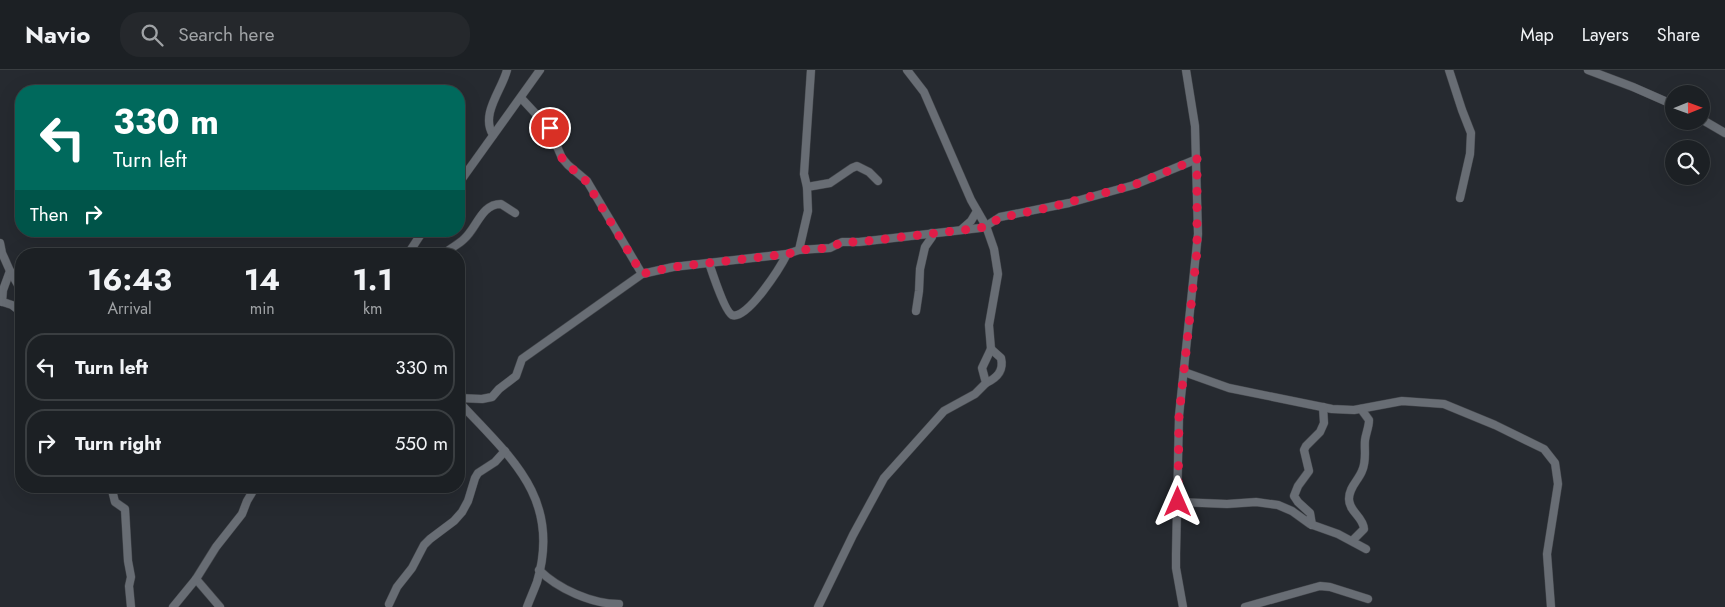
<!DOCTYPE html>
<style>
body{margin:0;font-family:Jost,sans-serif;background:#25282c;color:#f1f3f6;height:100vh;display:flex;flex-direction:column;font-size:19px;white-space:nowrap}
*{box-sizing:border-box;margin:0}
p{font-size:16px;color:#a0a3a6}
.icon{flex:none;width:28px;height:28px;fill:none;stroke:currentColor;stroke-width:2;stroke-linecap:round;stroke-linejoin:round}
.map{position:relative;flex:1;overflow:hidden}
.details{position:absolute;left:15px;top:178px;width:450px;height:245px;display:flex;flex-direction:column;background:#1c2024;border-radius:20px;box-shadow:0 5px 20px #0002,0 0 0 1px #3a3e41}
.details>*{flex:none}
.hud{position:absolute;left:15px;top:15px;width:450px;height:152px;border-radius:20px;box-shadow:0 5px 20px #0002,0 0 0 1px #3a3e41;background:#00695c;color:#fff;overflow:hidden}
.needle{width:32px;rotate:89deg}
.buttons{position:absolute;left:1665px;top:15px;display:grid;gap:10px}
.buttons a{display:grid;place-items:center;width:45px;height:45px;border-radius:50%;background:#1c2024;box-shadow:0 5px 20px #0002,0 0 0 1px #3a3e41;font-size:25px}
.pin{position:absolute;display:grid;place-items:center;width:42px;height:42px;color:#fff;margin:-21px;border:2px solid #fff;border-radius:50%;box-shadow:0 1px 5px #0007}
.me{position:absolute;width:55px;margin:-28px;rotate:0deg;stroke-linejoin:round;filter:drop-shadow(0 0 4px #0008)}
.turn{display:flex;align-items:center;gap:18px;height:105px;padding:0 15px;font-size:22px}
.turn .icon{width:65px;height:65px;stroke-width:2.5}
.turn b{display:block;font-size:35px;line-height:42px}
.then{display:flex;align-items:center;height:48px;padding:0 15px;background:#0003;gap:10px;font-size:19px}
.eta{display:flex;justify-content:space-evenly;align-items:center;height:85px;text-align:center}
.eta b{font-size:30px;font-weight:700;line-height:35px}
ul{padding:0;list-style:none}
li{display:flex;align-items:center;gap:15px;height:68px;margin:0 10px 8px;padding:0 5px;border:2px solid #3a3e41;border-radius:20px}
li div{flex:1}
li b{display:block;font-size:19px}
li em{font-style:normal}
header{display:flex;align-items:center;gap:30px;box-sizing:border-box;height:70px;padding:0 25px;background:#1c2024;border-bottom:1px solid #3a3e41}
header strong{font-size:24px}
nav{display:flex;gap:28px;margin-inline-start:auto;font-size:18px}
.search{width:350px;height:45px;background:#25282c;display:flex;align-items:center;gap:12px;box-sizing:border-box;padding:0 18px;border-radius:20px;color:#a0a3a6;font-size:19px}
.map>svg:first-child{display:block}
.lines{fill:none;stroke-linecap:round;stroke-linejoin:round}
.minor-casing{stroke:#44474c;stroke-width:9}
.minor{stroke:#686d74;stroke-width:8}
.route{stroke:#e11d48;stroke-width:9;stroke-dasharray:0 16.2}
</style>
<header>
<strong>Navio</strong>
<div class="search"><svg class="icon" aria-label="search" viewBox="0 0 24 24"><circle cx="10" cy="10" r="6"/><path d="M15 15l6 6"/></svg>Search here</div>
<nav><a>Map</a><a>Layers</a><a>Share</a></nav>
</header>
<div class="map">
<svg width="1725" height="537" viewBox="0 0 1725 537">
<rect width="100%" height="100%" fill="#262a30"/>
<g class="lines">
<defs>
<g id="minor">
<polyline points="1449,0 1462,40 1471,63 1470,84 1460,128"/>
<polyline points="1588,0 1633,17 1674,35"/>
<polyline points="521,28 549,58 562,88 568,95 587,111 642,204"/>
<polyline points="1701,49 1725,63"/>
<path d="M493,65C480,44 502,20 507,0"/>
<polyline points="459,113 540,0"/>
<polyline points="807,117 830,113 852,98 857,96 869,102 878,111"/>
<polyline points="962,159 971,151 977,141"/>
<polyline points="0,173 2,183 10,201 3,220 2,232"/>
<polyline points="799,180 808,141 807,117 804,104 811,0"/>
<polyline points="408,184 423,161"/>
<path d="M444,184C450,178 458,175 464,169C477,158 481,134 501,134L515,143"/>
<path d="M709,193C712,202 725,242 732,245C747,251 781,196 787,184"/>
<polyline points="10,201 21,220"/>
<polyline points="0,231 12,235 21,242"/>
<polyline points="916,241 919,221 920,199 925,177 932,167 932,163"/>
<polyline points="1184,302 1229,318 1332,339 1354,340 1402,331 1444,334 1495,355 1544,379 1555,393 1558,414 1547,484 1551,537"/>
<path d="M986,313C997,308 1004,301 1001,288L991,279"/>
<polyline points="459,328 482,329 492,327 499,319 516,306 522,289 642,204 673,197 787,184 799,180 830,178 842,172 859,172 980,158 986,156 1000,147 1069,133 1134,115 1197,89"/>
<path d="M459,332C510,387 562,428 537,512C534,520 530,529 527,537"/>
<polyline points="111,416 115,432 125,439 128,491 131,507 129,516 131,537"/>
<polyline points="1178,432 1227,434 1256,432 1278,435 1292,441 1310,454 1338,464 1366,479"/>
<polyline points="1312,455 1310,443 1298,432 1294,426 1298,416 1309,401 1304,380 1306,376 1320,362 1324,353 1323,337"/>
<path d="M1352,471L1364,459C1363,446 1349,442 1349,429C1349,417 1358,411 1362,401C1367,390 1364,380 1365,370C1366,363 1369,357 1369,350L1361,339"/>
<path d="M539,500C558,519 592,534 619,534"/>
<polyline points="196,509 220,537"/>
<polyline points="389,534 397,517 412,498 424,475 430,469 454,451 462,442 468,431 475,408 478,403 495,392 505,381"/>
<polyline points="173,537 196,509 216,477 242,444 247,431 256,416"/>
<polyline points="818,537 853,465 884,408 944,341 975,324 986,313 982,298 991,279 989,255 998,204 994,179 986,156 971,130 924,22 907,0"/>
<polyline points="1183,537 1176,498 1176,484 1179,346 1198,164 1195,56 1186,0"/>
<polyline points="1245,537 1320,516 1330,517 1368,529"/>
</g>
</defs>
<use href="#minor" class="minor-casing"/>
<use href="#minor" class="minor"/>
</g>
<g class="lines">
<polyline class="route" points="550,58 562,88 568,95 586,111 642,204 673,197 788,184 799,180 830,178 842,172 859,172 980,158 986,156 1000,148 1051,137 1134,115 1197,89 1197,181 1179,346 1178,432"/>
</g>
</svg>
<div class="buttons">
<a><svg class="needle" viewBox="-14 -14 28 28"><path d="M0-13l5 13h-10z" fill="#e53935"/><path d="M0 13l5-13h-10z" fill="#a0a3a6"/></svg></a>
<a><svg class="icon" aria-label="search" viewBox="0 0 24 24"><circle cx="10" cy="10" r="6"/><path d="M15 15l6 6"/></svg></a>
</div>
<div class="pin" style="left:550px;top:58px;background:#d93025"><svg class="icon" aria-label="arrive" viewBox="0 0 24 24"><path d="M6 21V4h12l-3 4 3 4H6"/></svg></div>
<svg class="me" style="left:1178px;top:432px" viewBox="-20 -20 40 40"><path d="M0-17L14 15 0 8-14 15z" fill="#e11d48" stroke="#fff" stroke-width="4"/></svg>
<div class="hud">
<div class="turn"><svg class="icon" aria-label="left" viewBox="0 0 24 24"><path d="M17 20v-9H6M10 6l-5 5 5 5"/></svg><div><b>330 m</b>Turn left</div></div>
<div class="then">Then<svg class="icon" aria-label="right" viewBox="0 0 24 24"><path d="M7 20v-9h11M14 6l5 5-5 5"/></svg></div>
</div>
<section class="details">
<div class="eta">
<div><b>16:43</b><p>Arrival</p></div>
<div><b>14</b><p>min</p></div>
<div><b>1.1</b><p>km</p></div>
</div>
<ul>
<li><svg class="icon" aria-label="left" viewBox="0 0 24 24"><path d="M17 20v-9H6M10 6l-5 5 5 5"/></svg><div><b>Turn left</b></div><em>330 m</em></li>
<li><svg class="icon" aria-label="right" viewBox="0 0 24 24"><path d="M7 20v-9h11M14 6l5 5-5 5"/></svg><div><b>Turn right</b></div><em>550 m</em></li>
</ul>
</section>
</div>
